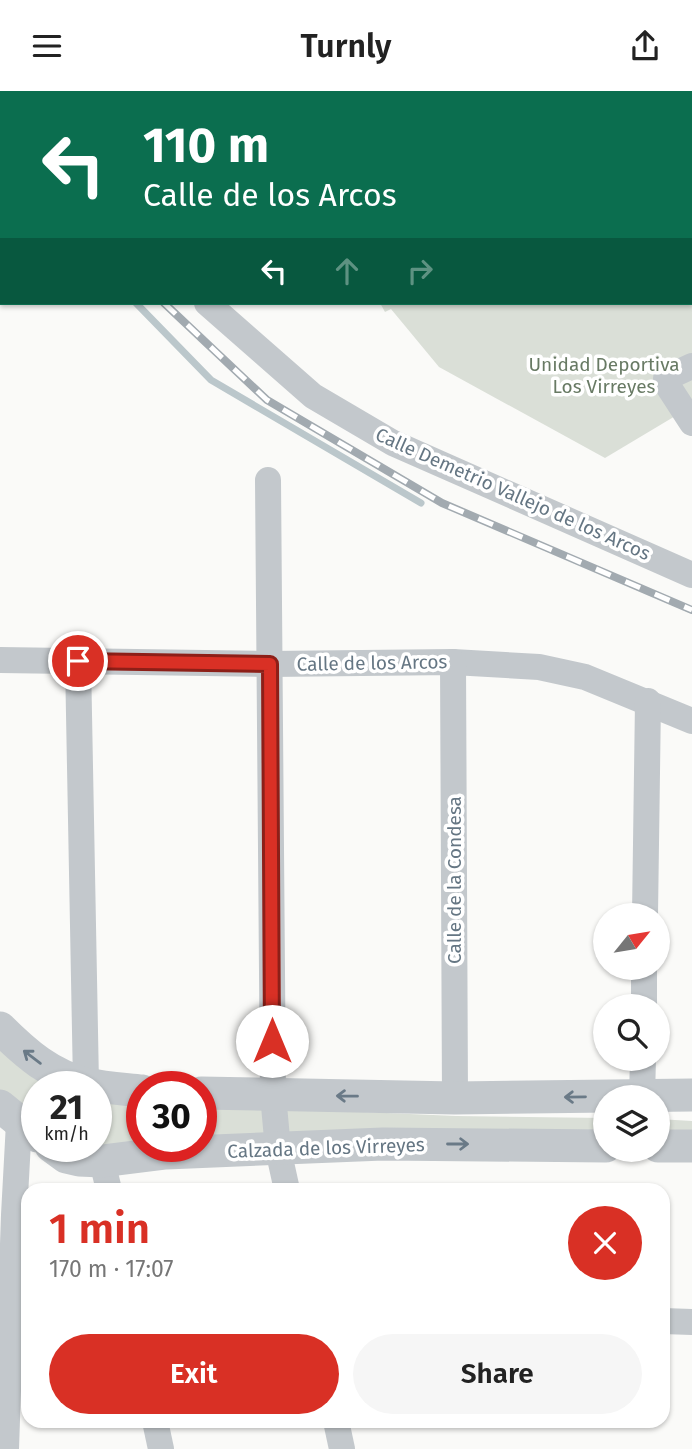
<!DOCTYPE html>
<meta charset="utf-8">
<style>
body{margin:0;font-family:"Fira Sans",sans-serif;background:#f6f6f6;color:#222;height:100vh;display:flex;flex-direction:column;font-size:26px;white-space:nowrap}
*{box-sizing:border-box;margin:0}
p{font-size:23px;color:#767676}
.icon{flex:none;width:38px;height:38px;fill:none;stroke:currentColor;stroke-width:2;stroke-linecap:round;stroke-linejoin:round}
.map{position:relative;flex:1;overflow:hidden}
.details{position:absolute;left:21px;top:1092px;width:649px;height:245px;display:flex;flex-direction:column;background:#fff;border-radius:21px;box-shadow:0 2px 5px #0004}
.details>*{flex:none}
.hud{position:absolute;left:0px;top:0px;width:693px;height:214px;box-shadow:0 2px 5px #0004;background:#0b6e4f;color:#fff;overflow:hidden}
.needle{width:46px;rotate:60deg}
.buttons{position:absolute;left:593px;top:812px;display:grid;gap:14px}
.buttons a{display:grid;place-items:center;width:77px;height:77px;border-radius:50%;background:#fff;box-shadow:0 2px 5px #0004;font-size:35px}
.speed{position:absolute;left:21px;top:980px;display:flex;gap:14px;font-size:35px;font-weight:700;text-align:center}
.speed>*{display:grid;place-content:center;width:91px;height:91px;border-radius:50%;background:#fff;box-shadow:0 2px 5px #0004;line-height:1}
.speed small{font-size:18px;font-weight:400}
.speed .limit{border:10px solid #d22;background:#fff;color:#111}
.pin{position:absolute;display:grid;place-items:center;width:60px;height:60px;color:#fff;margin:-30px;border:4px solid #fff;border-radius:50%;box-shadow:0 2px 7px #0007}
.me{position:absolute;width:77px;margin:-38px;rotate:0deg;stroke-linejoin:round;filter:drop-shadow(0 0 5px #0008)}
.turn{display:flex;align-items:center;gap:24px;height:147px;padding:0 28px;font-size:32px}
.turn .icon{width:91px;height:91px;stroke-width:2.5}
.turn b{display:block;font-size:49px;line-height:60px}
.lanes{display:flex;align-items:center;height:66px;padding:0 28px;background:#0003;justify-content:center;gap:35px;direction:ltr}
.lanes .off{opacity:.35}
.round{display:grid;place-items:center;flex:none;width:74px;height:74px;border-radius:37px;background:#f6f6f6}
.summary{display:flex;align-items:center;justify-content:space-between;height:119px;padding:0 28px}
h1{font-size:42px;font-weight:600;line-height:52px;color:#d93025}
.button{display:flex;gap:14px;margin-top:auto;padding:14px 28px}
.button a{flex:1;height:80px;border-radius:42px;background:#d93025;color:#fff;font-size:28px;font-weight:600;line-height:80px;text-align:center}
.button a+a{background:#f6f6f6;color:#222}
header{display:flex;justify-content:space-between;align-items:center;height:91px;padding:0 28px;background:#fff;font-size:32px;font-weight:600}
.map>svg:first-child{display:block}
.green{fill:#dadfd7}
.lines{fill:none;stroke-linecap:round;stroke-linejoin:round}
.stream{stroke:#bbc7cb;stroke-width:7}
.path{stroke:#bbbfc2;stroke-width:4.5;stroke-dasharray:3.5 3.5;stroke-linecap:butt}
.minor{stroke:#c3c8cc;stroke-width:26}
.tertiary{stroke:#c3c8cc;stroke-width:33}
.rail-casing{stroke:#a2aab0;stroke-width:8}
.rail{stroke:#fff;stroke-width:5;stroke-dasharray:16;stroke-linecap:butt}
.oneway{stroke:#6a7a87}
.route-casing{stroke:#8d1f18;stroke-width:18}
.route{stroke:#d93025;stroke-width:12}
.labels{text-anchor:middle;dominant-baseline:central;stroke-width:7;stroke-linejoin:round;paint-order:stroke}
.park-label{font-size:19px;fill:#687a64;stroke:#fff}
.street-label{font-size:19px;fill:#657683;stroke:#fff}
</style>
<header><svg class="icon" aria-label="menu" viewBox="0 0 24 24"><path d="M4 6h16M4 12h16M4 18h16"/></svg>Turnly<svg class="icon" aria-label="share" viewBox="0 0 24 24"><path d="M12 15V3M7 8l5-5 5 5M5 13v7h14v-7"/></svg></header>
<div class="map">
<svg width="692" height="1358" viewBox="0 0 692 1358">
<rect width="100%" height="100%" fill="#fafaf8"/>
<g class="green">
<polygon points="228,0 692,0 692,315 605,367 439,276 391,218 385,221 380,212 691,212 691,2"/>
<polygon points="0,943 69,996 37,996 37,1049 0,1019"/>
<polygon points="96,1009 142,1011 142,1055 201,1055 201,1014 456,1025 605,1027 606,1059 658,1059 658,1028 692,1030 692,1066 96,1055"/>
</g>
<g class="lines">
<g class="stream">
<polyline points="15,0 16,2"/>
<polyline points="136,212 211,289 421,412"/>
</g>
<g class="path">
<polyline points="277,0 278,2"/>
<polyline points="293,0 294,2"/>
<polyline points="434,0 434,2"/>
</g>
<g class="minor">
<polyline points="94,0 96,2"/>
<polyline points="207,212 313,305 393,352 692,484"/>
<polyline points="692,275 666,287 666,292 692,332"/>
<polyline points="268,389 273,1004 278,1058 287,1099"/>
<polyline points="0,569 270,573 453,571 539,576 585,586 692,630"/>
<polyline points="78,570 86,993"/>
<polyline points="453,571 455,1007"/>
<polyline points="645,824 648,610"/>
<polyline points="644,915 644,877"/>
<polyline points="642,1005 643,968"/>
<polyline points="102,1070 109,1099"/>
<polyline points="663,1230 692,1231"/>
<polyline points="155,1330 161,1358"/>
<polyline points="336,1330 342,1358"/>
<polyline points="6,1358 14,1124 19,1032"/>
</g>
<g class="tertiary">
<path d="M0,937C25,962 51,985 87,993C105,997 124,998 142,1000"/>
<polyline points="201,1002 455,1007 692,1004"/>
<polyline points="0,1015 37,1045"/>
<polyline points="51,1055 66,1066 79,1069 102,1070 166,1062 383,1053 606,1055"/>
<polyline points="658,1055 692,1055"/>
</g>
<defs>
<g id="rail">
<polyline points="46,0 47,2"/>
<polyline points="164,212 267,309 442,412 692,519"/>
</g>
</defs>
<use href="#rail" class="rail-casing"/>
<use href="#rail" class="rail"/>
</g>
<defs><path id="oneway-shaft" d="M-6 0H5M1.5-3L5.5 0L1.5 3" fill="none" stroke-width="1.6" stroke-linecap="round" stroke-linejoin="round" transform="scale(1.75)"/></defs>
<g class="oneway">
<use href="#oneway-shaft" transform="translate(32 966) rotate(-143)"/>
<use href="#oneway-shaft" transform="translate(347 1005) rotate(-179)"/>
<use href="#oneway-shaft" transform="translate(575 1006) rotate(179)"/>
<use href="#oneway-shaft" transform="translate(458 1053)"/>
</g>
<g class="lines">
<defs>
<polyline id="route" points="78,570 270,573 272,950"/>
</defs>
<use href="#route" class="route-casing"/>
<use href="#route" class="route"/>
</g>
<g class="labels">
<g class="park-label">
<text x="604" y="273">Unidad Deportiva<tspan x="604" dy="22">Los Virreyes</tspan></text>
</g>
<g class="street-label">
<text transform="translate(513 403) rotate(24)">Calle Demetrio Vallejo de los Arcos</text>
<text transform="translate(372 572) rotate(-1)">Calle de los Arcos</text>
<text transform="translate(454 789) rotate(-90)">Calle de la Condesa</text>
<text transform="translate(326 1057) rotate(-2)">Calzada de los Virreyes</text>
</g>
</g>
</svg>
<div class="buttons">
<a><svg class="needle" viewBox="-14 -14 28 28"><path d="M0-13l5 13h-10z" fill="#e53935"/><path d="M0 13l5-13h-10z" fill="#767676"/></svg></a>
<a><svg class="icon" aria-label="search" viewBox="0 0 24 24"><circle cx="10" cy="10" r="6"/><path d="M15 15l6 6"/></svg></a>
<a><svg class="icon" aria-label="layers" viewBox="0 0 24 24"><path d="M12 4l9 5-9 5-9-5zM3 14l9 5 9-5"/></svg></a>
</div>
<div class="speed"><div>21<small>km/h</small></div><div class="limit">30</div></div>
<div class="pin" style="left:78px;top:570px;background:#d93025"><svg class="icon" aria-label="arrive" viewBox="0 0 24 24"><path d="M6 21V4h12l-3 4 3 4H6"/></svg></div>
<svg class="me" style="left:272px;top:950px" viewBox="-20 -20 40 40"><circle r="19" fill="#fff"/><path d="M0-13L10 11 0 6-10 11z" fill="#d93025"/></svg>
<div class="hud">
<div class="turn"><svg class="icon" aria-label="left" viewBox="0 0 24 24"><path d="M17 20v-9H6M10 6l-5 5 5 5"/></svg><div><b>110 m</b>Calle de los Arcos</div></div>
<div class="lanes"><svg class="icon" aria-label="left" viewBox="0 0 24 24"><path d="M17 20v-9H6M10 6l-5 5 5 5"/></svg><svg class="icon off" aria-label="ahead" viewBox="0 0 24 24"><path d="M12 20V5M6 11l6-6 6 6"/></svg><svg class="icon off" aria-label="right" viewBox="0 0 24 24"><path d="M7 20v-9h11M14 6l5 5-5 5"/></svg></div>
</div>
<section class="details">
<div class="summary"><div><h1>1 min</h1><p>170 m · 17:07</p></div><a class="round" style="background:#d93025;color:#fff"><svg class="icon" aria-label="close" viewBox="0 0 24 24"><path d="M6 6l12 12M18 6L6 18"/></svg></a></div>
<div class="button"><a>Exit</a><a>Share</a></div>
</section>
</div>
